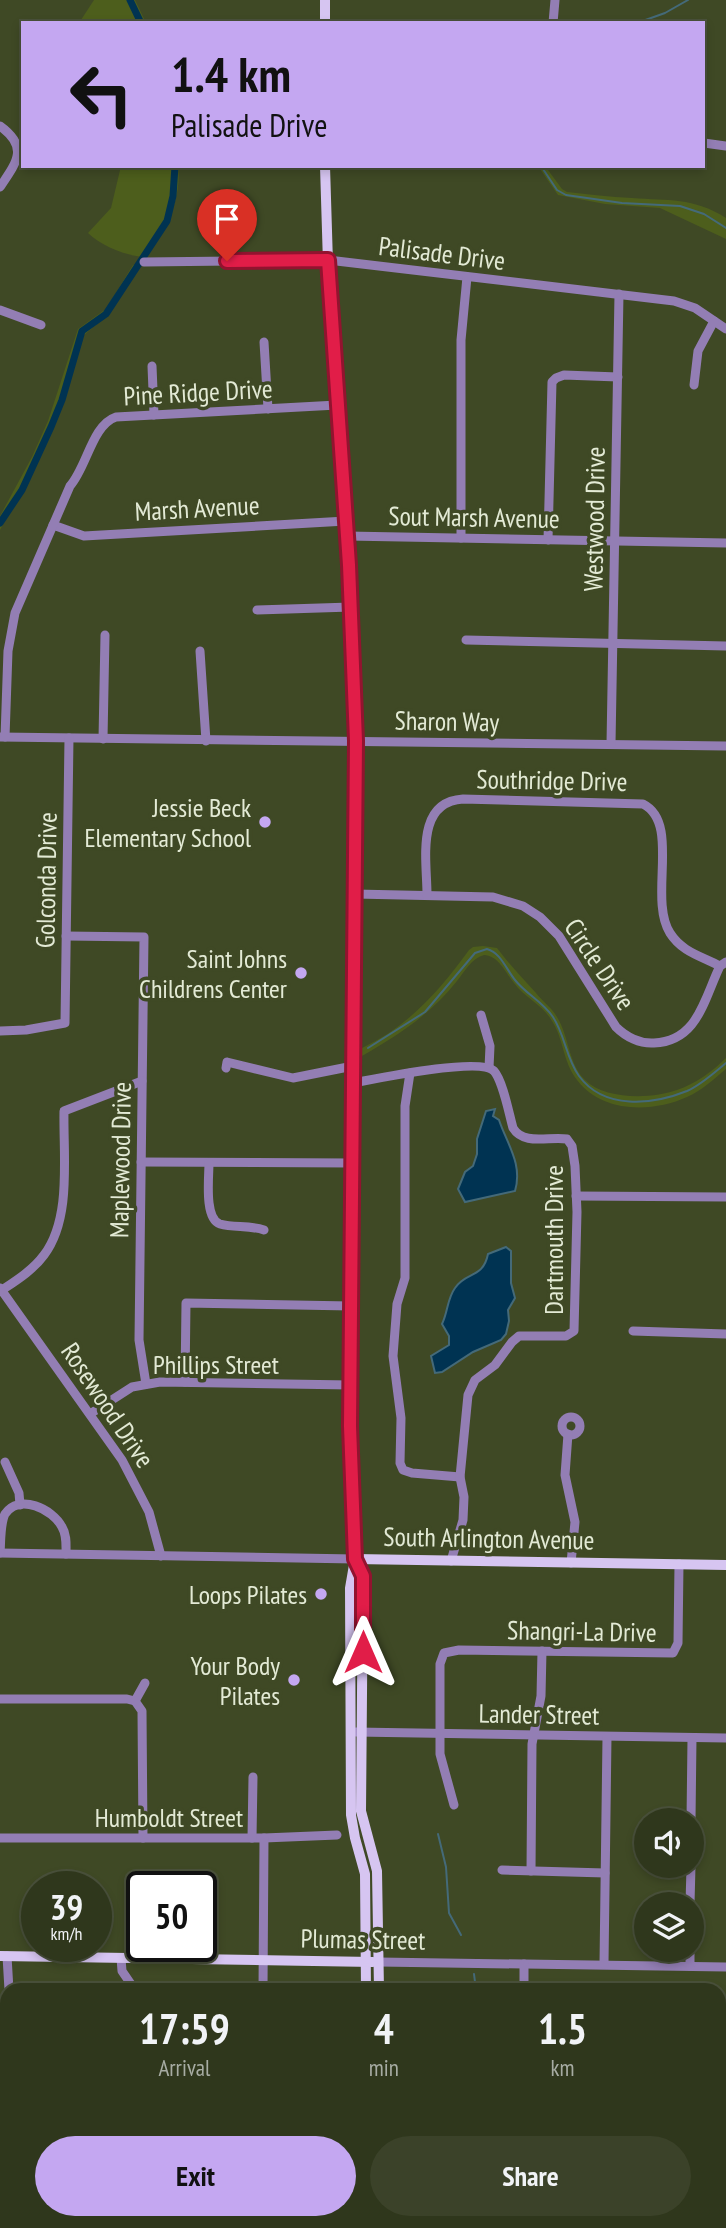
<!DOCTYPE html>
<style>
body{margin:0;font-family:"PT Sans Narrow",sans-serif;background:#3b4229;color:#f1f3f6;height:100vh;display:flex;flex-direction:column;font-size:26px;white-space:nowrap}
*{box-sizing:border-box;margin:0}
p{font-size:23px;color:#a7aca3}
.icon{flex:none;width:38px;height:38px;fill:none;stroke:currentColor;stroke-width:2;stroke-linecap:round;stroke-linejoin:round}
.map{position:relative;flex:1;overflow:hidden}
.side{position:absolute;left:0px;top:1983px;width:726px;height:247px;display:flex;flex-direction:column;background:#2f371c;border-radius:21px 21px 0 0;box-shadow:0 4px 10px #0003,0 0 0 2px #4a513b}
.side>*{flex:none}
.guide{position:absolute;left:21px;top:21px;width:684px;height:147px;border-radius:0px;box-shadow:0 4px 10px #0003,0 0 0 2px #4a513b;background:#c4a7f1;color:#111;overflow:hidden}
.controls{position:absolute;left:634px;top:1808px;display:grid;gap:14px}
.controls a{display:grid;place-items:center;width:70px;height:70px;border-radius:50%;background:#2f371c;box-shadow:0 4px 10px #0003,0 0 0 2px #4a513b;font-size:35px}
.speed{position:absolute;left:21px;top:1871px;display:flex;gap:14px;font-size:35px;font-weight:700;text-align:center}
.speed>*{display:grid;place-content:center;width:91px;height:91px;border-radius:50%;background:#2f371c;box-shadow:0 4px 10px #0003,0 0 0 2px #4a513b;line-height:1}
.speed small{font-size:18px;font-weight:400}
.speed .limit{border:4px solid #111;border-radius:10px;background:#fff;color:#111}
.pin{position:absolute;display:grid;place-items:center;width:60px;height:60px;color:#fff;margin:-72px -30px;border-radius:50% 50% 50% 0;rotate:-45deg;box-shadow:0 0 7px #0007}
.pin .icon{rotate:45deg}
.me{position:absolute;width:77px;margin:-38px;rotate:0deg;stroke-linejoin:round;filter:drop-shadow(0 0 5px #0008)}
.turn{display:flex;align-items:center;gap:24px;height:147px;padding:0 35px;font-size:32px}
.turn .icon{width:91px;height:91px;stroke-width:2.5}
.turn b{display:block;font-size:49px;line-height:60px}
.eta{display:flex;justify-content:space-evenly;align-items:center;height:119px;text-align:center}
.eta b{font-size:42px;font-weight:800;line-height:49px}
.cta{display:flex;gap:14px;margin-top:auto;padding:14px 35px}
.cta a{flex:1;height:80px;border-radius:42px;background:#c4a7f1;color:#111;font-size:28px;font-weight:800;line-height:80px;text-align:center}
.cta a+a{background:#3b4229;color:#f1f3f6}
.map>svg:first-child{display:block}
.green{fill:#4d5e1c}
.water{fill:#003352;stroke:#446a79;stroke-width:2}
.lines{fill:none;stroke-linecap:round;stroke-linejoin:round}
.stream{stroke:#446a79;stroke-width:2}
.canal{stroke:#003352;stroke-width:7}
.minor{stroke:#937eb4;stroke-width:9}
.major{stroke:#d6c5f1;stroke-width:10}
.route-casing{stroke:#92132f;stroke-width:18}
.route{stroke:#e11d48;stroke-width:12}
.poi-dot{fill:#c4a7f1;stroke:#3f4925;stroke-width:2.5}
.labels{text-anchor:middle;dominant-baseline:central;stroke-width:7;stroke-linejoin:round;paint-order:stroke}
.street-label{font-size:26px;fill:#e3ead5;stroke:#3f4925}
.poi-label{font-size:26px;fill:#e3ead5;stroke:#3f4925;text-anchor:end}
</style>
<div class="map">
<svg width="726" height="2228" viewBox="0 0 726 2228">
<rect width="100%" height="100%" fill="#3f4925"/>
<g class="green">
<polygon points="94,0 135,0 146,23 79,23"/>
<path d="M121,166H178C182,201 165,231 145,257C126,256 101,246 88,233L111,208Z"/>
<path d="M538,166H545L562,189L567,192C588,194 610,197 632,198C668,201 693,197 726,218V239L660,208L605,204L558,195Z"/>
<polygon points="133,265 141,266 107,316 85,334 81,340 74,368 48,438 0,530 0,516 32,457 48,421 78,329 106,309"/>
<path d="M483,946L497,948C509,964 522,978 536,993C542,1001 552,1008 557,1017C569,1036 568,1063 585,1080C605,1100 652,1099 677,1090C695,1084 713,1071 726,1058V1069C714,1079 701,1091 687,1097C652,1113 602,1113 577,1080C562,1060 564,1039 552,1021C543,1005 525,998 514,983C505,972 499,956 484,955C471,959 465,971 457,981C431,1014 397,1036 362,1056V1048C409,1026 439,991 469,950L473,947Z"/>
</g>
<g class="water">
<path d="M495,1109L493,1116L499,1120C507,1144 523,1164 515,1191L465,1202L458,1189L465,1172L473,1166L477,1154V1139L486,1111Z"/>
<path d="M506,1247L511,1251V1283L515,1298L508,1310L509,1321L506,1334L501,1340L473,1352L442,1372L435,1373L431,1356L449,1345V1336L442,1324C448,1312 447,1299 455,1288C466,1271 483,1279 488,1254Z"/>
</g>
<g class="lines">
<g class="stream">
<polyline points="637,23 665,13 688,0"/>
<polyline points="541,166 557,190 566,195 622,203 680,206 704,214 726,228"/>
<path d="M368,1048L425,1012L475,953L487,949C501,953 506,969 515,980C526,994 543,1002 553,1017C565,1035 566,1058 579,1076C604,1110 652,1105 687,1091C701,1085 715,1072 726,1063"/>
<polyline points="438,1834 446,1867 449,1913 461,1935"/>
<polyline points="474,1974 476,1990"/>
</g>
<g class="canal">
<polyline points="130,0 141,23"/>
<polyline points="0,523 22,490 51,427 62,400 82,331 106,314 167,221 173,196 175,166"/>
</g>
<g class="minor">
<polyline points="553,23 555,0"/>
<path d="M0,126C29,147 17,162 0,187"/>
<polyline points="704,143 726,146"/>
<polyline points="144,262 328,260 674,301 695,308 726,329"/>
<polyline points="0,310 41,325"/>
<polyline points="264,342 268,409"/>
<polyline points="152,366 154,415"/>
<polyline points="694,385 698,351 714,321"/>
<polyline points="53,525 84,536 346,521"/>
<polyline points="347,536 726,543"/>
<polyline points="461,538 461,340 467,277"/>
<polyline points="548,540 552,382 556,378 564,375 618,377"/>
<polyline points="257,610 351,607"/>
<polyline points="466,640 726,646"/>
<polyline points="200,651 206,741"/>
<polyline points="0,737 726,746"/>
<path d="M5,737L8,651L15,613L70,486C87,467 92,425 116,417L337,405"/>
<polyline points="103,739 105,635"/>
<polyline points="611,744 619,294"/>
<path d="M355,894L493,897L523,906L540,917L559,936L616,1027C626,1037 640,1044 654,1043C698,1041 704,999 720,966L726,962"/>
<path d="M427,895C427,860 415,802 463,799L643,804C681,823 648,898 670,933C682,952 701,956 720,966"/>
<polyline points="66,936 144,937 139,1340 146,1384"/>
<polyline points="481,1015 490,1046 489,1068"/>
<polyline points="0,1031 26,1030 65,1023 69,738"/>
<polyline points="226,1068 227,1062 293,1078 353,1066"/>
<polyline points="410,1073 405,1106 405,1278 397,1304 393,1356 401,1418 400,1463 403,1470 412,1473 460,1477"/>
<path d="M353,1083C375,1079 480,1057 494,1071C503,1081 509,1114 513,1128C524,1146 549,1136 567,1139L572,1146L575,1166L577,1212L574,1331L566,1336H519L512,1342L495,1365L475,1380L468,1395L460,1477L464,1497L463,1520L451,1561"/>
<polyline points="141,1162 352,1163"/>
<path d="M209,1163C209,1177 204,1219 220,1224C234,1228 249,1225 264,1230"/>
<polyline points="576,1196 726,1197"/>
<polyline points="0,1288 122,1460 149,1512 161,1556"/>
<path d="M2,1290C17,1280 33,1270 44,1255C72,1218 63,1156 64,1111L142,1081"/>
<polyline points="633,1331 726,1334"/>
<polyline points="185,1382 186,1303 351,1306"/>
<polyline points="90,1414 132,1387 160,1382 351,1385"/>
<circle cx="571" cy="1426" r="9"/>
<polyline points="568,1434 565,1475 575,1522 571,1563"/>
<polyline points="5,1462 19,1493 20,1505"/>
<polyline points="0,1553 355,1559"/>
<path d="M0,1553C1,1542 0,1524 5,1514C19,1493 53,1509 62,1527C67,1535 66,1545 66,1554"/>
<polyline points="0,1699 127,1699 135,1701"/>
<polyline points="135,1701 142,1711 143,1838"/>
<polyline points="135,1701 145,1683"/>
<polyline points="356,1732 726,1738"/>
<polyline points="454,1805 440,1754 440,1664 444,1653 459,1650 673,1653 678,1643 679,1564"/>
<polyline points="691,1820 692,1738"/>
<polyline points="0,1838 264,1838 337,1835"/>
<polyline points="252,1838 253,1777"/>
<polyline points="502,1870 605,1873"/>
<polyline points="531,1871 532,1744 541,1696 542,1651"/>
<polyline points="690,1904 691,1866"/>
<polyline points="7,1956 9,1990"/>
<polyline points="121,1958 122,1971 135,1990"/>
<polyline points="379,1962 726,1967"/>
<polyline points="604,1964 607,1737"/>
<polyline points="690,1966 690,1950"/>
<polyline points="263,1990 264,1838"/>
<polyline points="524,1990 524,1964"/>
<polyline points="719,2084 726,2093"/>
<polyline points="0,2091 7,2091"/>
<polyline points="719,2124 726,2124"/>
<polyline points="719,2198 726,2198"/>
<polyline points="0,2224 445,2228 445,2222"/>
</g>
<g class="major">
<polyline points="325,23 325,0"/>
<polyline points="325,166 328,263 350,589 356,741 350,1426 355,1559 350,1588 351,1815 355,1838 365,1874 366,1990"/>
<polyline points="355,1559 363,1576 361,1811 377,1871 379,1990"/>
<polyline points="355,1559 726,1565"/>
<polyline points="0,1956 373,1962"/>
<polyline points="345,2228 345,2222"/>
<polyline points="359,2228 359,2222"/>
</g>
</g>
<g class="lines">
<defs>
<polyline id="route" points="227,261 328,260 349,565 356,741 350,1426 355,1559 363,1576 363,1652"/>
</defs>
<use href="#route" class="route-casing"/>
<use href="#route" class="route"/>
</g>
<g class="poi-dot">
<circle cx="265" cy="822" r="7"/>
<circle cx="301" cy="973" r="7"/>
<circle cx="321" cy="1594" r="7"/>
<circle cx="294" cy="1680" r="7"/>
</g>
<g class="labels">
<g class="street-label">
<text transform="translate(442 253) rotate(7)">Palisade Drive</text>
<text transform="translate(198 392) rotate(-3)">Pine Ridge Drive</text>
<text transform="translate(197 508) rotate(-3)">Marsh Avenue</text>
<text transform="translate(474 517) rotate(1)">Sout Marsh Avenue</text>
<text transform="translate(594 519) rotate(-89)">Westwood Drive</text>
<text transform="translate(447 721) rotate(1)">Sharon Way</text>
<text transform="translate(552 780) rotate(1)">Southridge Drive</text>
<text transform="translate(46 880) rotate(-89)">Golconda Drive</text>
<text transform="translate(600 964) rotate(56)">Circle Drive</text>
<text transform="translate(120 1160) rotate(-89)">Maplewood Drive</text>
<text transform="translate(553 1240) rotate(-90)">Dartmouth Drive</text>
<text x="216" y="1364">Phillips Street</text>
<text transform="translate(108 1405) rotate(56)">Rosewood Drive</text>
<text transform="translate(489 1538) rotate(1)">South Arlington Avenue</text>
<text transform="translate(582 1631) rotate(1)">Shangri-La Drive</text>
<text transform="translate(539 1714) rotate(1)">Lander Street</text>
<text x="169" y="1817">Humboldt Street</text>
<text transform="translate(363 1939) rotate(1)">Plumas Street</text>
</g>
<g class="poi-label">
<text x="251" y="807">Jessie Beck<tspan x="251" dy="30">Elementary School</tspan></text>
<text x="287" y="958">Saint Johns<tspan x="287" dy="30">Childrens Center</tspan></text>
<text x="307" y="1594">Loops Pilates</text>
<text x="280" y="1665">Your Body<tspan x="280" dy="30">Pilates</tspan></text>
</g>
</g>
</svg>
<div class="controls">
<a><svg class="icon" aria-label="sound" viewBox="0 0 24 24"><path d="M4 9h4l5-4v14l-5-4H4zM17 9q2 3 0 6"/></svg></a>
<a><svg class="icon" aria-label="layers" viewBox="0 0 24 24"><path d="M12 4l9 5-9 5-9-5zM3 14l9 5 9-5"/></svg></a>
</div>
<div class="speed"><div>39<small>km/h</small></div><div class="limit">50</div></div>
<div class="pin" style="left:227px;top:261px;background:#d93025"><svg class="icon" aria-label="arrive" viewBox="0 0 24 24"><path d="M6 21V4h12l-3 4 3 4H6"/></svg></div>
<svg class="me" style="left:363px;top:1652px" viewBox="-20 -20 40 40"><path d="M0-17L14 15 0 8-14 15z" fill="#e11d48" stroke="#fff" stroke-width="4"/></svg>
<div class="guide">
<div class="turn"><svg class="icon" aria-label="left" viewBox="0 0 24 24"><path d="M17 20v-9H6M10 6l-5 5 5 5"/></svg><div><b>1.4 km</b>Palisade Drive</div></div>
</div>
<section class="side">
<div class="eta">
<div><b>17:59</b><p>Arrival</p></div>
<div><b>4</b><p>min</p></div>
<div><b>1.5</b><p>km</p></div>
</div>
<div class="cta"><a>Exit</a><a>Share</a></div>
</section>
</div>
